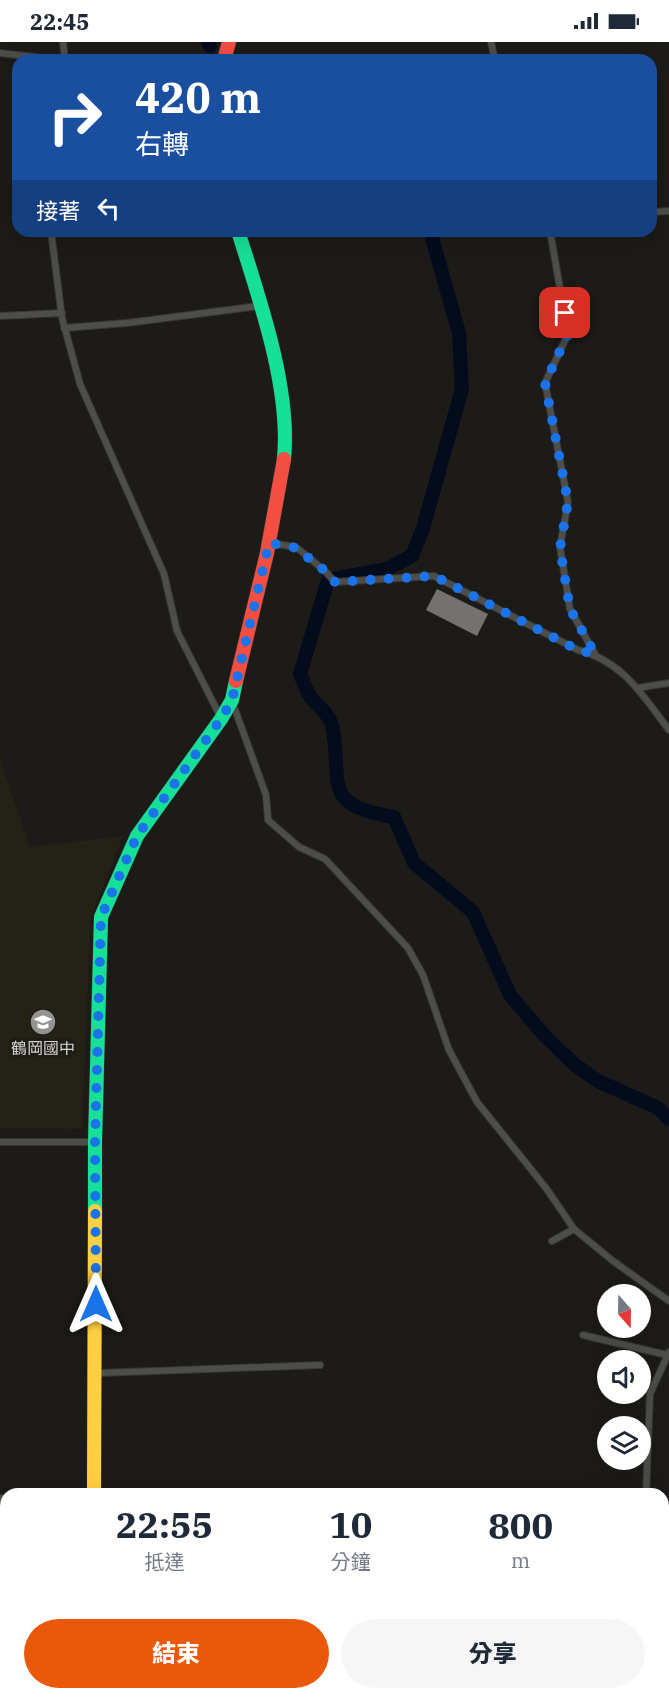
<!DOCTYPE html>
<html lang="zh-TW">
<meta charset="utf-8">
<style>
body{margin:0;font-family:"IBM Plex Serif","Noto Sans TC",serif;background:#f6f6f7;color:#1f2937;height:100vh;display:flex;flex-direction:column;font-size:22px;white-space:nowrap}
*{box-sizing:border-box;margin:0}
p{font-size:20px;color:#747a83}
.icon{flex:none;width:33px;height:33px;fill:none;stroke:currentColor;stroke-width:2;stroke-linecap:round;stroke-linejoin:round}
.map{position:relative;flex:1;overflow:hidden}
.side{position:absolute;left:0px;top:1446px;width:669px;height:212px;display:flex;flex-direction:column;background:#fff;border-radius:18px 18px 0 0;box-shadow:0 6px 24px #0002}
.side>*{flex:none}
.hud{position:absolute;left:12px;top:12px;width:645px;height:183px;border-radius:18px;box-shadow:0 6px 24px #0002;background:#1a4fa0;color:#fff;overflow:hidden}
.needle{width:39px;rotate:160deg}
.buttons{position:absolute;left:597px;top:1242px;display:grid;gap:12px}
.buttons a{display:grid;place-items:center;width:54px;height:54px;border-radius:50%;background:#fff;box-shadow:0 6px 24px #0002;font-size:30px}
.pin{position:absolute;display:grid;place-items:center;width:51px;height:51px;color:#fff;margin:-26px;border-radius:12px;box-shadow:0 3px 9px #0006}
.me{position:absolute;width:66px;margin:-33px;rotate:0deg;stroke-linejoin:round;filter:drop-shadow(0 0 4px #0008)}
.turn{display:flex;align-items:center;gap:21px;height:126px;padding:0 24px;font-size:27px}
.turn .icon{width:78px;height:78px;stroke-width:2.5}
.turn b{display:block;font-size:42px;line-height:51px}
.then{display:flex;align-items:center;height:57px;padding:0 24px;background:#0003;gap:12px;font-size:22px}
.eta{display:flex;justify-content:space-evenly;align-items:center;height:102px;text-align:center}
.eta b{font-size:36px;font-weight:800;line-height:42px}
.button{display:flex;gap:12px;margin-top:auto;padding:12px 24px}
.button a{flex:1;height:69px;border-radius:36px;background:#ea580c;color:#fff;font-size:24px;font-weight:800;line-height:69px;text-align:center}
.button a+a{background:#f6f6f7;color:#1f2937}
.status{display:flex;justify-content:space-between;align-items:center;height:42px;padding:0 30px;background:#fff;direction:ltr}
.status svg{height:16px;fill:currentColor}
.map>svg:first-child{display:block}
.built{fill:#242117}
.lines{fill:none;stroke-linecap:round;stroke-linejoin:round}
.canal{stroke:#030b1c;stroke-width:14}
.building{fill:#737270}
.lane-casing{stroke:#373635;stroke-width:8}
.fast-casing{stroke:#373635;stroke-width:15}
.slow-casing{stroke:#373635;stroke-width:15}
.jam-casing{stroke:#373635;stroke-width:15}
.lane{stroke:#4d4d4a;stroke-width:6}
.fast{stroke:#16e098;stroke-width:14}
.slow{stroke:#ffcf43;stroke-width:14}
.jam{stroke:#f24e42;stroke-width:14}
.route{stroke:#1a73e8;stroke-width:10;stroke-dasharray:0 18}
.labels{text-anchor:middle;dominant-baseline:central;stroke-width:6;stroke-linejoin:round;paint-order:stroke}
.poi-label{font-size:16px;fill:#d3d3cf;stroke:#1d1c17}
</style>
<div class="status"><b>22:45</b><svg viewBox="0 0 49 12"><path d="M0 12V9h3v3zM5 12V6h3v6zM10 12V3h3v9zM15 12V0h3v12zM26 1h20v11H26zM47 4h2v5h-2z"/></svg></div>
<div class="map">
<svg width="669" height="1657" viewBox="0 0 669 1657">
<rect width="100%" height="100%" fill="#1c1b18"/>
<polygon class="built" points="0,716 30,805 123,794 91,875 82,1087 0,1086"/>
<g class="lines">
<g class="canal">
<polyline points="208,0 210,4"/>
<path d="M430,189L459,291L462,347L423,486L412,514L387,527L328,538L300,632C304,640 307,651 312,657C319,665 329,672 332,683C344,740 318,763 394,775L414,821L473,870L510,953L544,993L574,1022L598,1039L658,1066L669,1077"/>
</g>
</g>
<polygon class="building" points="437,547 488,572 477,594 426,568"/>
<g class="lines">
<defs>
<g id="lane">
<polyline points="63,0 65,18"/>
<polyline points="491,0 495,18"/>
<polyline points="0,11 60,18"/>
<polyline points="651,170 669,169"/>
<polyline points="51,189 62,276 80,342 164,532 177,589 219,672"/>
<polyline points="550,189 568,292 545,341 568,460 560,505 570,567 595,612"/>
<polyline points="0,274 62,271"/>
<polyline points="64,286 127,281 259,264"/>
<path d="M270,501L296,505L325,529L335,540L434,534L578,608C623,619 643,654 669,688"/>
<polyline points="637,646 669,641"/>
<polyline points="233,662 266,753 268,778 299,805 325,817 408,906 423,933 449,1008 477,1060 546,1146 574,1187"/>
<polyline points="0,1100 92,1100"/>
<polyline points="552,1199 574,1187 613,1219 669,1259"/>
<polyline points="583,1293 667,1313"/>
<polyline points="99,1331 320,1323"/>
<polyline points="646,1452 650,1352 669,1310"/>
<polyline points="0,1456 6,1456"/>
<polyline points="663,1476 669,1478"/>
<polyline points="663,1586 669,1585"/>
<polyline points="649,1652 651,1657"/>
<polyline points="179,1657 179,1652"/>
<polyline points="535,1657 535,1652"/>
</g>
<g id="fast">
<path d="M238,189C259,256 291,346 284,417"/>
<polyline points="95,1169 95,1100 101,875 137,794 221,677 232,658 236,639"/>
<polyline points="663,1520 669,1516"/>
<polyline points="92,1657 93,1652"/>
</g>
<polyline id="slow" points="94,1452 95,1169"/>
<g id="jam">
<polyline points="224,18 229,0"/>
<polyline points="236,639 267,511 284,417"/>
<polyline points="47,1657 59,1652"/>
</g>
</defs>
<use href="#lane" class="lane-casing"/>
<use href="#fast" class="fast-casing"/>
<use href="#slow" class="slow-casing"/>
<use href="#jam" class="jam-casing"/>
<use href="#lane" class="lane"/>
<use href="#fast" class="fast"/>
<use href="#slow" class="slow"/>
<use href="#jam" class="jam"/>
</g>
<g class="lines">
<polyline class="route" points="96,1262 95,1100 101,875 137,794 221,677 232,658 269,501 296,506 325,529 335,540 434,534 578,608 595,612 570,567 560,506 568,460 545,341 568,292 565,271"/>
</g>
<defs>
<symbol id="school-disc" viewBox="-11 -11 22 22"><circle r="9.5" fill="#93938f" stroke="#1d1c17"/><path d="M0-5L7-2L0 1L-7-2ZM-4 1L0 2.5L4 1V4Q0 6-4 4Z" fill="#fff"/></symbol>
</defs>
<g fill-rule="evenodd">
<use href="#school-disc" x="28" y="965" width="30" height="30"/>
</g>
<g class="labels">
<g class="poi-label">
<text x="43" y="1006">鶴岡國中</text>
</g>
</g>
</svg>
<div class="buttons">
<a><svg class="needle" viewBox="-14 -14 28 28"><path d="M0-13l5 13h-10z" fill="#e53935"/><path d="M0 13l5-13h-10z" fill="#747a83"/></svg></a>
<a><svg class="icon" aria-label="sound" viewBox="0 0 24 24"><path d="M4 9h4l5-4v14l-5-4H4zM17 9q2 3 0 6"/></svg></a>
<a><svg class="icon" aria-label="layers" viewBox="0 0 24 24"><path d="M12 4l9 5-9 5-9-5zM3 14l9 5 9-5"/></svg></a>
</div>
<div class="pin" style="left:565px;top:271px;background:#d93025"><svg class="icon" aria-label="arrive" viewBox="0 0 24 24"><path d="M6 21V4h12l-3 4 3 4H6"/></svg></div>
<svg class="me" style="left:96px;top:1262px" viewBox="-20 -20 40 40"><path d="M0-17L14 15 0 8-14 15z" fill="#1a73e8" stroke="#fff" stroke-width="4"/></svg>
<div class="hud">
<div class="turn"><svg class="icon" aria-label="right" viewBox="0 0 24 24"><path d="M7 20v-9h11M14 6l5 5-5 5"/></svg><div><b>420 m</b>右轉</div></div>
<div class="then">接著<svg class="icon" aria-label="left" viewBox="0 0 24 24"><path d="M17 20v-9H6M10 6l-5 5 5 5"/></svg></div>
</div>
<section class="side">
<div class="eta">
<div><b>22:55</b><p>抵達</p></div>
<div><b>10</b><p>分鐘</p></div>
<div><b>800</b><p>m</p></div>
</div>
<div class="button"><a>結束</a><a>分享</a></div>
</section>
</div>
